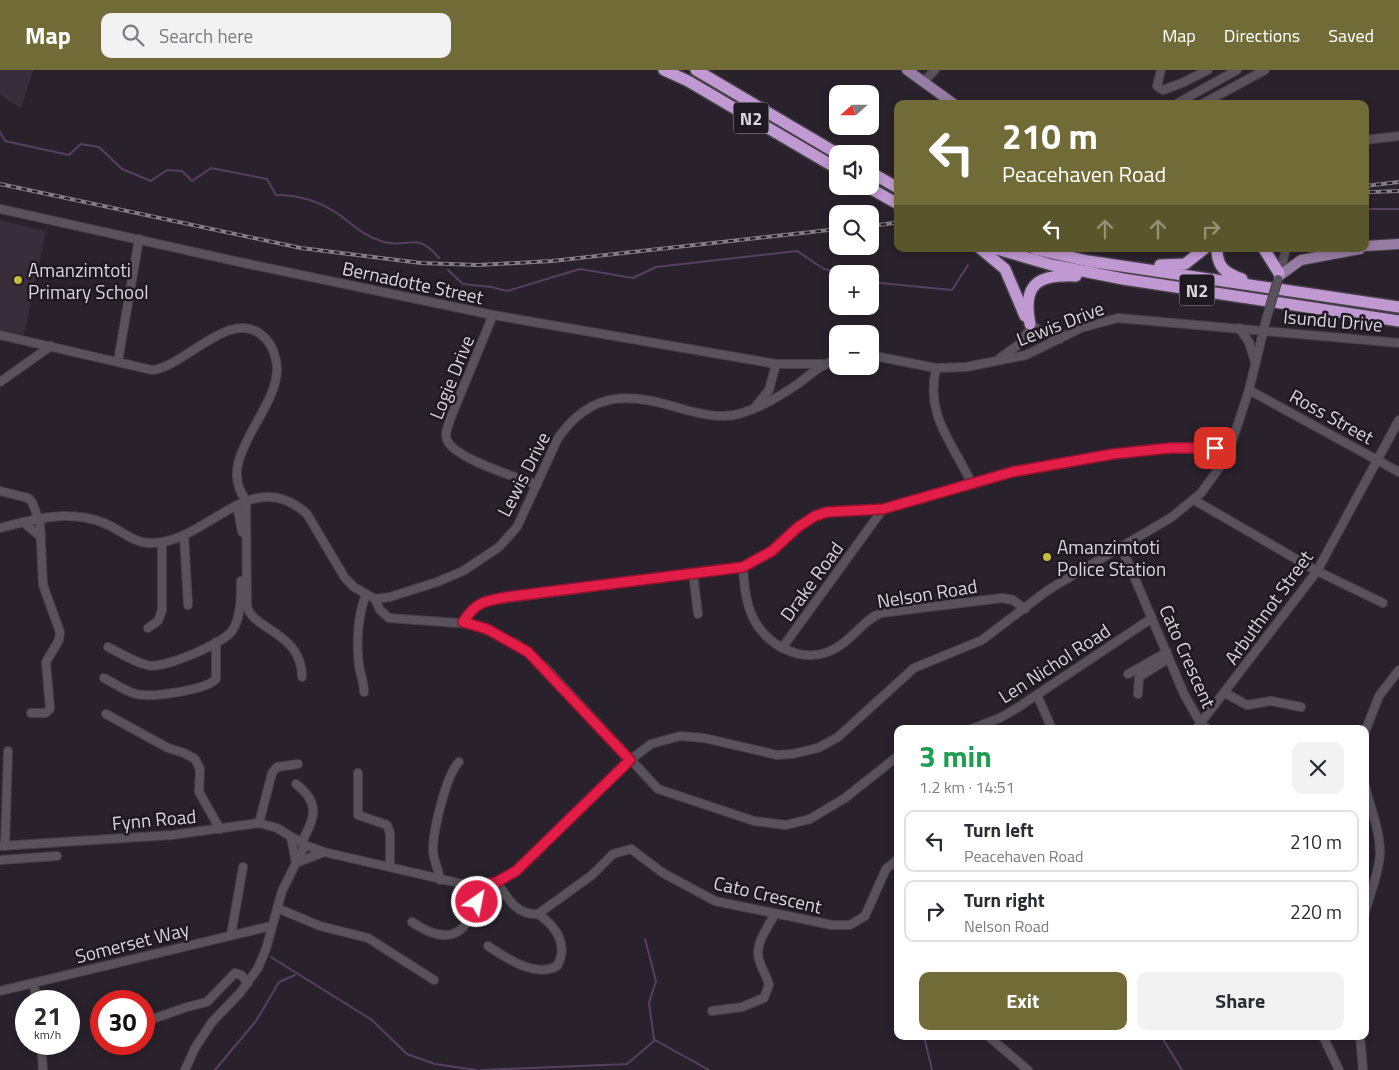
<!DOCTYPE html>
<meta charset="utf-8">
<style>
body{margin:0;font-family:"Titillium Web",sans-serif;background:#f2f2f3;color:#2b2b33;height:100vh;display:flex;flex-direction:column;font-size:19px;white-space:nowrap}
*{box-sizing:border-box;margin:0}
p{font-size:16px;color:#7c7c81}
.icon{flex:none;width:28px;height:28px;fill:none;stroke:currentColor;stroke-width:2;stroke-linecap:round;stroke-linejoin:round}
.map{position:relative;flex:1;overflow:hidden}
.side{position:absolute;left:894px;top:655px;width:475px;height:315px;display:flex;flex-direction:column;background:#fff;border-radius:10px;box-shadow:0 2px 8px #0003}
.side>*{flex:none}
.top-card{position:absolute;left:894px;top:30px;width:475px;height:152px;border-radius:10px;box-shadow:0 2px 8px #0003;background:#716c37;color:#fff;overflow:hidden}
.needle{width:32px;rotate:249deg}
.controls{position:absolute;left:829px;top:15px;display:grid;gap:10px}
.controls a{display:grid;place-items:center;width:50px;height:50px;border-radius:10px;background:#fff;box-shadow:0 2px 8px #0003;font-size:25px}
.speed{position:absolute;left:15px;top:920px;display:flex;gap:10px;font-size:25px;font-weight:700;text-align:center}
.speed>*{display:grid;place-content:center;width:65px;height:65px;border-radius:50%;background:#fff;box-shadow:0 2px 8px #0003;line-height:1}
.speed small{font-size:12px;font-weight:400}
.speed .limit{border:8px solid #d22;background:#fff;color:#111}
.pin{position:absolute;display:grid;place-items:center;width:42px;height:42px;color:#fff;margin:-21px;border-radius:10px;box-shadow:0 2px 8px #0006}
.me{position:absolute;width:55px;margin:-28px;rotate:33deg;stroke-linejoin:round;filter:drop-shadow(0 0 4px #0008)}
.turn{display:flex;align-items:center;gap:18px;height:105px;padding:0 25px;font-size:22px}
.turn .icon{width:65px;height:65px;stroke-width:2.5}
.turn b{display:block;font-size:35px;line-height:42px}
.lanes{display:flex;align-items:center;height:48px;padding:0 25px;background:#0003;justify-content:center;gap:25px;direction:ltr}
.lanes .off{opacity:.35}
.round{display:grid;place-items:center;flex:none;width:52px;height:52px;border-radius:10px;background:#f2f2f3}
.head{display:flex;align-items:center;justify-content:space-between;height:85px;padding:0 25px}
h1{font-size:30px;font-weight:700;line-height:38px;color:#1e9e55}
.primary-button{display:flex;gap:10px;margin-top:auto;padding:10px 25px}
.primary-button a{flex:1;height:58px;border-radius:10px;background:#716c37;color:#fff;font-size:20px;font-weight:700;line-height:58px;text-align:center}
.primary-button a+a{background:#f2f2f3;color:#2b2b33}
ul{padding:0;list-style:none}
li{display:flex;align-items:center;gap:15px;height:62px;margin:0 10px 8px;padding:0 15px;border:2px solid #e1e1e2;border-radius:10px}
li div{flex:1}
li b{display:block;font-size:19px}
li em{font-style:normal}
header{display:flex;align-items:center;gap:30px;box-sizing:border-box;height:70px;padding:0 25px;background:#716c37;color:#fff}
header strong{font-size:24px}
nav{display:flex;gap:28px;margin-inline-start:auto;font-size:18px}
.search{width:350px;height:45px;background:#f2f2f3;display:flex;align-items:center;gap:12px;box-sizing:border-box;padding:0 18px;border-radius:10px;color:#7c7c81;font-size:19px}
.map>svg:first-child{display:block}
.built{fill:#372d3b}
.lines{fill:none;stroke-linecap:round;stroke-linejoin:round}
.stream{stroke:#56405f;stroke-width:2}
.minor-casing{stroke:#454048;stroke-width:10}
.major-casing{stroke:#454048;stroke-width:12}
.highway-casing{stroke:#454048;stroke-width:14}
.minor{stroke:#59525c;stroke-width:8}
.major{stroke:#977da3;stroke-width:10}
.highway{stroke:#c099d2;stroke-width:11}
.rail-casing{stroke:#837d85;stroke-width:4}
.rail{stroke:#1f1922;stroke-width:2;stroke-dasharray:5.5;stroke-linecap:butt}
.minor-bridge-casing{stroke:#454048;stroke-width:10;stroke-linecap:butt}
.minor-bridge{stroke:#59525c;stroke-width:8}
.route-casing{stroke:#92132f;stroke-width:12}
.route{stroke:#e11d48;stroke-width:9}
.poi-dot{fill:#c6bc3c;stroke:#1f1922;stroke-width:2}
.labels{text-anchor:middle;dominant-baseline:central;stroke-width:5;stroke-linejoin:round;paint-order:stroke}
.shield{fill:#1f1922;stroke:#a19da4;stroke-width:1}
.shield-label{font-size:18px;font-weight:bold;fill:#d9d5db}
.poi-label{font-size:19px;fill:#d9d5db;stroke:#1f1922;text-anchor:start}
.street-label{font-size:19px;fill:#d9d5db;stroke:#1f1922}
</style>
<header>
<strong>Map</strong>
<div class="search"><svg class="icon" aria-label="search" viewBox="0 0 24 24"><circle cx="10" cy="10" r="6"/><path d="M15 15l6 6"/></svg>Search here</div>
<nav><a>Map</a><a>Directions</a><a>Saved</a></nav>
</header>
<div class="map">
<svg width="1399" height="1000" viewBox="0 0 1399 1000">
<rect width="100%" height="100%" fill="#29222c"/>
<g class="built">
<polygon points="0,0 33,0 21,38 0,25"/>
<polygon points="0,150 46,161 24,265 0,260"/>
</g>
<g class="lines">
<g class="stream">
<path d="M0,62L5,71L69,85L81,74L99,77L122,99L151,111L167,100L182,101L192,111L211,98L267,109L276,125C300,125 322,132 341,146C355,157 366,167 384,172C409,179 416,160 439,188"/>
<polyline points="1365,139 1399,139"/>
<polyline points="448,200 463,214 491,217 507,221 580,199 633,208 656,197 797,181 824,199 848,204"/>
<polyline points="870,212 952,220 968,195"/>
<polyline points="645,869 656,911 649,933 654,969"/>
<polyline points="271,887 372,950 407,984 435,994 476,1000"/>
<polyline points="924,966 932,1000"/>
<polyline points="1161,966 1182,1000"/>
<polyline points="215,1000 256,951 279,912 295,905"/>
<polyline points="481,1000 627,994 655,970 709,1000"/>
</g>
<defs>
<g id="minor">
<polyline points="1161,0 1157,16 1163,20 1182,13 1208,0"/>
<polyline points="923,12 935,0"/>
<polyline points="1176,34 1237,0"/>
<polyline points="1202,34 1265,0"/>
<polyline points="1365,70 1399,66"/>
<polyline points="0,139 253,195 493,245 776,294 822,294"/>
<polyline points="1279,206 1286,179"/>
<path d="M493,245L451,347C449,354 444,363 447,370C455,389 517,407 537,415"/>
<polyline points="1030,254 1044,263 1060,269"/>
<polyline points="1239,258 1249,272 1255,292"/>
<path d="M0,265L152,300C186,297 232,234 265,268C273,276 277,289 277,300C276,343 214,390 246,430L247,536C252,560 302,562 302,607"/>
<polyline points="870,285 936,298 966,297 1026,285 1081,258 1118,248 1399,273"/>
<polyline points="1000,288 1018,275 1032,256"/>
<polyline points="118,291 139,169"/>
<path d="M936,298C925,345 952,372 971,412"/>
<polyline points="0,312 51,276"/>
<polyline points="1249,320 1399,402"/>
<polyline points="756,336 769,320 776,294"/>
<polyline points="0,421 28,428 32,432 40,453 43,515 60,562 59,570 46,592 50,639 45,643 31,643"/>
<polyline points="1194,430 1317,501 1383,533"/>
<polyline points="237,435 242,462"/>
<polyline points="23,452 41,467"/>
<path d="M0,458C34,449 69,439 104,453C120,459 134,474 152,473C207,473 251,393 307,444L345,508L354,517L375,529L390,527L437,512L463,501L499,477L517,457L558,368C594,317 633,324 686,340C705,345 724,349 742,343C762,337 782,325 799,313C812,303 822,294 838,289"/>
<polyline points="184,465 188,535"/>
<polyline points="1121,476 1184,624 1201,654 1208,659"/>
<path d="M743,497C744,512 745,528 751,543C763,575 804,597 836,578C853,569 863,550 881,543L1002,528L1013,530L1025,539"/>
<polyline points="693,503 698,544"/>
<polyline points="375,529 380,540 389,548 472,554 517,574 545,597 658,719 754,751 786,755 810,749 845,728 898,686"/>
<polyline points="463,553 472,539 487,531 743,497 772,481 798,457 815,445 827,442 883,439 1012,401 1113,384 1169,378 1230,378"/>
<polyline points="148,558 158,551 162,540 162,473"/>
<path d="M108,577C120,583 134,592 147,595C162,600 222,574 232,561C241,548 241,527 241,511"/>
<polyline points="782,578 883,439"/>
<polyline points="1128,604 1167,582"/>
<path d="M104,608C114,613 125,621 136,624C151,628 206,620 216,609V572"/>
<path d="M364,622C364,612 360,604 359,595C356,572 358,545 366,524"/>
<polyline points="1225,623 1247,635 1271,631 1301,637"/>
<polyline points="1138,624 1139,607 1169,588"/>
<polyline points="1037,625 1052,659"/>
<polyline points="106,644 168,678 184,683 195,689 200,699 199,722 220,759"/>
<polyline points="971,659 1000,648 1017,638 1152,548"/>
<polyline points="1196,659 1317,501 1399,350"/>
<polyline points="1365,662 1379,626 1399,600"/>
<polyline points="358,703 358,745 387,755 390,763 390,797"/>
<path d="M296,714C321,733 315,749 301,773"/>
<path d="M1365,715C1370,738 1380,759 1380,783C1379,804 1370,823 1365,843"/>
<polyline points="259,753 272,703 277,697 298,694"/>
<polyline points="291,767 296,793 324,782"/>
<polyline points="0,776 172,765 259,753 277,758 305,775 324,782 467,815 497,812 516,801 533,786 630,690 651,674 680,666 704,668 777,685 792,684 818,678 838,667 914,598 982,570 1048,520 1172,447 1201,423 1222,394 1230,378 1249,320 1266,250"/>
<polyline points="5,776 8,681"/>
<polyline points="0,790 57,786"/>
<path d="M440,810C439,800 433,790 433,780C433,761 446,705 459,692"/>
<path d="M497,812C508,829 516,845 538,844L592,805L613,784L631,779L663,803L715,831L832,855H850L865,846L886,799L898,789"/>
<polyline points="277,838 320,856 368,868 434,910"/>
<path d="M412,852C456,882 471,857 482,815"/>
<polyline points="231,865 243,797"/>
<path d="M488,876C506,888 535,908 557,896C569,875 556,856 538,844"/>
<polyline points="34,913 36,931"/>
<polyline points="0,921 271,856"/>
<path d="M712,941L742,937L764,928L769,915C767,907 763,901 760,893C753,875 767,859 775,844"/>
<polyline points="144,952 187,937 207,932 235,903 241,905 248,913"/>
<polyline points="988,966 1028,1000"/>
<polyline points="1323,966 1339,1000"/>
<polyline points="1360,966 1363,1000"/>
<polyline points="41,974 43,1000"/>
<polyline points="185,1000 195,978 212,952 240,923 258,898 266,879 282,821 305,775"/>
</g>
<g id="major">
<polyline points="907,0 954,34"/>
<polyline points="1365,176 1399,174"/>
<polyline points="1279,206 1301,190 1360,179"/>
</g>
<g id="highway">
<polyline points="664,0 688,11 838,99"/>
<polyline points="696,0 838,84"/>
<polyline points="870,102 898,118"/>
<polyline points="866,116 898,134"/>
<polyline points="981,179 1005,199 1025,246"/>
<polyline points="997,179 1052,195 1123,209 1399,251"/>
<polyline points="1035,179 1088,191 1399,237"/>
<path d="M1217,179C1217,197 1225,203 1242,209"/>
<polyline points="1264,179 1279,203"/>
<polyline points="1160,195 1185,194 1204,179"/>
<path d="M1030,254C1022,214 1038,204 1076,206"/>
</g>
</defs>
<use href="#minor" class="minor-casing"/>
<use href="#major" class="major-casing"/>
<use href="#highway" class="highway-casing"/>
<use href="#minor" class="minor"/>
<use href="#major" class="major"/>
<use href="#highway" class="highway"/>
<defs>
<g id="rail">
<polyline points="0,114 301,178 421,193 478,195 552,191 838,159"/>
<polyline points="1365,116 1399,112"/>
<polyline points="1370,122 1399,121"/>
<polyline points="870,156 894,153"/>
</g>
</defs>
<use href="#rail" class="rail-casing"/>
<use href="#rail" class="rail"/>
<defs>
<polyline id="minor-bridge" points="1266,250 1278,209"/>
</defs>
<use href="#minor-bridge" class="minor-bridge-casing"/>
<use href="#minor-bridge" class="minor-bridge"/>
</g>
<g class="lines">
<defs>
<path id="route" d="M477,832L482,815L497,812L516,801L630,690L528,582L487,559L463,552C476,532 484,531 507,527L743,497L772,481L798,457L815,446L827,442L883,439L1012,402L1113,384L1170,378H1215"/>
</defs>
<use href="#route" class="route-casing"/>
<use href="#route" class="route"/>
</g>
<g class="poi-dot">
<circle cx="18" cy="210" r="5"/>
<circle cx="1047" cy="487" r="5"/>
</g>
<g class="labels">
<g class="shield">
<rect x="733.5" y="32.5" width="35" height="31" rx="4"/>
<rect x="1179.5" y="204.5" width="35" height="31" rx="4"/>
</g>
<g class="shield-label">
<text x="751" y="48">N2</text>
<text x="1197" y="220">N2</text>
</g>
<g class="poi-label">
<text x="28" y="199">Amanzimtoti<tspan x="28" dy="22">Primary School</tspan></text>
<text x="1057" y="476">Amanzimtoti<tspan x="1057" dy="22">Police Station</tspan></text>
</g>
<g class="street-label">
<text transform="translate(413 212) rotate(12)">Bernadotte Street</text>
<text transform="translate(1333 250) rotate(5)">Isundu Drive</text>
<text transform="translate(1060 253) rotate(-21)">Lewis Drive</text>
<text transform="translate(451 307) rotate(-68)">Logie Drive</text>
<text transform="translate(1332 346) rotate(29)">Ross Street</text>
<text transform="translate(523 404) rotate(-63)">Lewis Drive</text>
<text transform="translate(811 511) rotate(-54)">Drake Road</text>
<text transform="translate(927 523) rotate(-9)">Nelson Road</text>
<text transform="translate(1268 537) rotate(-54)">Arbuthnot Street</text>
<text transform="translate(1188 586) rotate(66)">Cato Crescent</text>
<text transform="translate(1054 593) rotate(-33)">Len Nichol Road</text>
<text transform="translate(154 749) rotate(-5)">Fynn Road</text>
<text transform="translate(768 824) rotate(13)">Cato Crescent</text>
<text transform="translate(132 872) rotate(-14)">Somerset Way</text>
</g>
</g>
</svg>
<div class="controls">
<a><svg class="needle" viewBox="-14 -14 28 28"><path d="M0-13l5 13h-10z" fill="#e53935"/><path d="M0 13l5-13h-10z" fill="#7c7c81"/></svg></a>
<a><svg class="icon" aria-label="sound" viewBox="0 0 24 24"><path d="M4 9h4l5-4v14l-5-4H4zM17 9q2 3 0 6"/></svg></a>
<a><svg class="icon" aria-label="search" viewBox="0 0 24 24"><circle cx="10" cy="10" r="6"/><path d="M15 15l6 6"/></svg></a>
<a>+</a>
<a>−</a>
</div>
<div class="speed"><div>21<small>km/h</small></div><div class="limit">30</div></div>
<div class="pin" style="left:1215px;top:378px;background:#d93025"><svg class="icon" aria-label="arrive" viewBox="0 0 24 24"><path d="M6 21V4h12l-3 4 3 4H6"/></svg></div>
<svg class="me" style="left:477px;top:832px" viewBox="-20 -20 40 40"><circle r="17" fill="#e11d48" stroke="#fff" stroke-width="3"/><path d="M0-11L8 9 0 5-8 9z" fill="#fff"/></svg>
<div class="top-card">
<div class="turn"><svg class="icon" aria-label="left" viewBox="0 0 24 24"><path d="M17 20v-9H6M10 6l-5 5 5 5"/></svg><div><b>210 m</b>Peacehaven Road</div></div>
<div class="lanes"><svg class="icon" aria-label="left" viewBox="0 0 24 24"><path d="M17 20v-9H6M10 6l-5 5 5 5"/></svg><svg class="icon off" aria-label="ahead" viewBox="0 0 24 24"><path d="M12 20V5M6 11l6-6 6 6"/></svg><svg class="icon off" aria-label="ahead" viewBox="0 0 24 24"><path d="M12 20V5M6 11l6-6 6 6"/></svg><svg class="icon off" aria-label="right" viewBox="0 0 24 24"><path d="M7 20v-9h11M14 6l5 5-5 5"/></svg></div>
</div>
<section class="side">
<div class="head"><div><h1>3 min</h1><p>1.2 km · 14:51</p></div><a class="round"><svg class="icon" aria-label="close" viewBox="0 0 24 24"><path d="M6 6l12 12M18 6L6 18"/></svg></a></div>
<ul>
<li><svg class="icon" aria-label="left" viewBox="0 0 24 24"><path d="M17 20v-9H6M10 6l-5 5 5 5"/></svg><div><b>Turn left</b><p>Peacehaven Road</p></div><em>210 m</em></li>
<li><svg class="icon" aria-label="right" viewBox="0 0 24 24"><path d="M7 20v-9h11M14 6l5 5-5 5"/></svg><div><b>Turn right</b><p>Nelson Road</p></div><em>220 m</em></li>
</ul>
<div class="primary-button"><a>Exit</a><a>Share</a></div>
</section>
</div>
